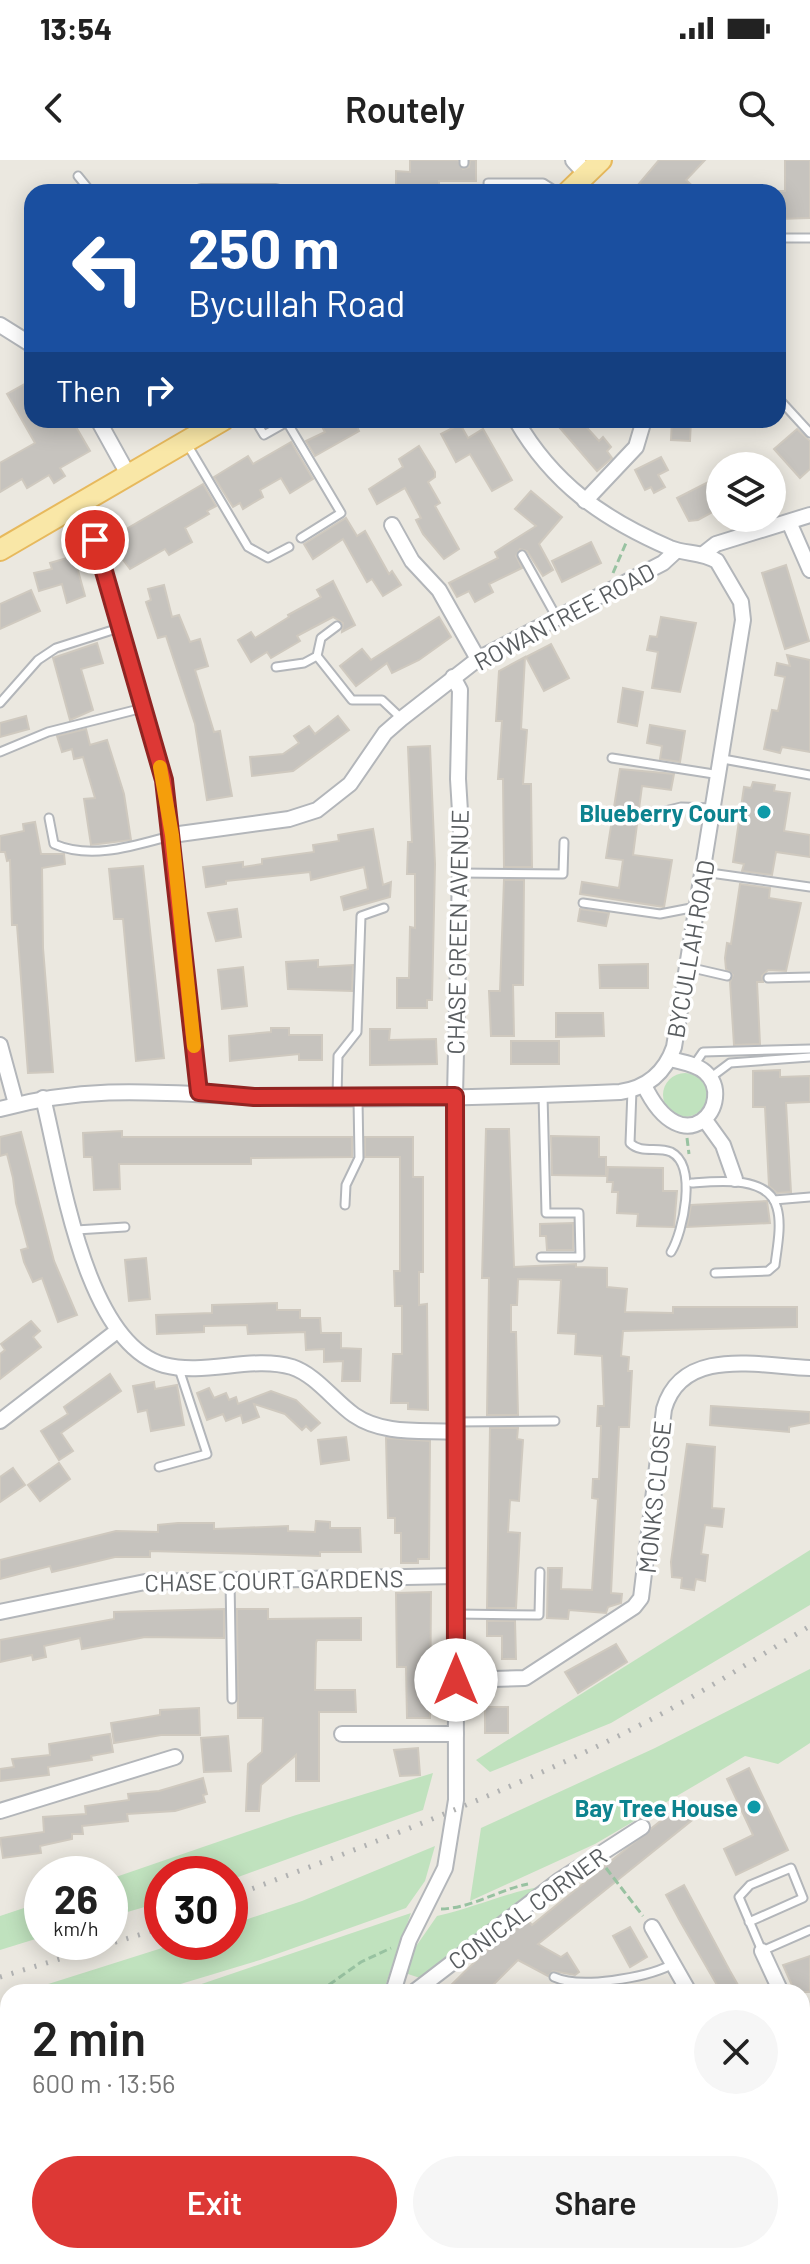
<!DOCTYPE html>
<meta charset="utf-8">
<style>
body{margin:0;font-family:Barlow,sans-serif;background:#f6f6f6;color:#222;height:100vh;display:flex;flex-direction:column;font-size:30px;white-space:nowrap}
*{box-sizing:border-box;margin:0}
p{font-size:26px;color:#767676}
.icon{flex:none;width:44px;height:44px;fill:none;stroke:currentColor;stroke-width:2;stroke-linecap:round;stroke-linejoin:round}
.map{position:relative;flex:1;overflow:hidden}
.sheet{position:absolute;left:0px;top:1824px;width:810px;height:280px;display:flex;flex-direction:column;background:#fff;border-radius:24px 24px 0 0;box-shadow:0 4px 20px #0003}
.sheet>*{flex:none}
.top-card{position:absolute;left:24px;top:24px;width:762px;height:244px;border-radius:24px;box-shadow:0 4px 20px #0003;background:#1a4fa0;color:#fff;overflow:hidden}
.tools{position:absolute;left:706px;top:292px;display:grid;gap:16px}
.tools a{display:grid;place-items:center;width:80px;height:80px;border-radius:50%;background:#fff;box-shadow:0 4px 20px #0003;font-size:40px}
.speed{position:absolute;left:24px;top:1696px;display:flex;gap:16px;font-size:40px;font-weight:700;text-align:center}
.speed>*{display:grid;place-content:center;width:104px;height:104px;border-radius:50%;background:#fff;box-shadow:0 4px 20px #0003;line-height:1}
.speed small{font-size:20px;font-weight:400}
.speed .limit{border:12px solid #d22;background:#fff;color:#111}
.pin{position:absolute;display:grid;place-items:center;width:68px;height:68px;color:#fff;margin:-34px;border:4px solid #fff;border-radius:50%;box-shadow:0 2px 8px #0007}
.me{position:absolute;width:88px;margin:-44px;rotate:0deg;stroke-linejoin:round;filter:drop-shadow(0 0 6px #0008)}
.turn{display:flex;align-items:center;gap:28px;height:168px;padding:0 32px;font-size:36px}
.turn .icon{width:104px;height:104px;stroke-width:2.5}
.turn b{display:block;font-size:56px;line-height:68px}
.then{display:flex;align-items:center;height:76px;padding:0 32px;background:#0003;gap:16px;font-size:30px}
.round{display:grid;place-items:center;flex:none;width:84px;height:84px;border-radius:42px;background:#f6f6f6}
.summary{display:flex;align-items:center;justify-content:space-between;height:136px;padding:0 32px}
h1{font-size:48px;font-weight:600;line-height:60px}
.cta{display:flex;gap:16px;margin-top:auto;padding:16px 32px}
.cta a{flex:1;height:92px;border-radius:48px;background:#dd3835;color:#fff;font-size:32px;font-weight:600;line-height:92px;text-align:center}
.cta a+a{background:#f6f6f6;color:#222}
.status{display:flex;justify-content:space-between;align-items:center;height:56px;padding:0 40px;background:#fff;direction:ltr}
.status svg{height:22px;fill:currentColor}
header{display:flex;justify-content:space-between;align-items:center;height:104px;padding:0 32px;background:#fff;font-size:36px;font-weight:600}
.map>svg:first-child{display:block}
.green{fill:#c0e2be}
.building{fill:#c6c3be;stroke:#cfc9bf;stroke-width:2}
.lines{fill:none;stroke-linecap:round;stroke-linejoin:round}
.service-casing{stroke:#b3b6ba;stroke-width:11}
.minor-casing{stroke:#b3b6ba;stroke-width:18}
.tertiary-casing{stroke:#b3b6ba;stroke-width:20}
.primary-casing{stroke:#e7b95d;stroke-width:24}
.path{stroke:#98c2a1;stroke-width:3;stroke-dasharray:8 4;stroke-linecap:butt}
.service{stroke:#fff;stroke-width:7}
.minor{stroke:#fff;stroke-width:14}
.tertiary{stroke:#fff;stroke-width:16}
.primary{stroke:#f9e7a7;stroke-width:20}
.rail{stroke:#b1b2b2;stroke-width:5;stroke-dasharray:2 10;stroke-linecap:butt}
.route-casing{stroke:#902422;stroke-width:20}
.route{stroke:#dd3835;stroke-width:14}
.slow{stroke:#f59e0b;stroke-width:14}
.culture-dot{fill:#0f9aa8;stroke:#fff;stroke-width:3}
.labels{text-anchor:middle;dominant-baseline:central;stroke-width:7;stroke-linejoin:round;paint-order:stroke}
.street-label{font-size:24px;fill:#595d60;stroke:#fff}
.culture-label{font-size:24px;font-weight:bold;fill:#0d838f;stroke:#fff;text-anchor:end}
</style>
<div class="status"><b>13:54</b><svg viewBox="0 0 49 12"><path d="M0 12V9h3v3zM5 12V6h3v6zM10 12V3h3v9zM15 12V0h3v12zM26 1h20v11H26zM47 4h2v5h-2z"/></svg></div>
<header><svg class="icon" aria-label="back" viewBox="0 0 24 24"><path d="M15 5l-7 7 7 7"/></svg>Routely<svg class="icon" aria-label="search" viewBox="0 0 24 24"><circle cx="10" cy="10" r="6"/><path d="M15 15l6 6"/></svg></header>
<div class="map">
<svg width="810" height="2104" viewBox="0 0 810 2104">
<rect width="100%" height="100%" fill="#ebe8e0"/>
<g class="green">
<circle cx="685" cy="935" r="22"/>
<polygon points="810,1390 810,1445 611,1563 490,1612 476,1600"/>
<polygon points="810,1509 810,1583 778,1604 745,1596 595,1684 470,1741 481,1668 655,1588"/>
<polygon points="433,1613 423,1650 230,1720 230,1714 162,1714 162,1742 110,1757 110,1719 293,1656"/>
<polygon points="435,1686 425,1721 406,1748 260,1800 154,1832 23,1832 181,1782 230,1782 230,1765 302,1741"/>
<path d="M544,1726L420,1818L405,1813L410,1795L437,1756C474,1748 507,1732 544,1726Z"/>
<polygon points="42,1742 42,1777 0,1790 0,1756"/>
<polygon points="411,1753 383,1832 178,1832"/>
<polygon points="8,1882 8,2096 223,2096 150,2104 0,2104 0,1884"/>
</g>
<g class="building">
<polygon points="410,0 458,0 463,9 469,7 470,0 476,0 476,21 439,21 439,32 396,32 396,11 410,12"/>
<polygon points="659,0 705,0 686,20 699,32 632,32"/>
<polygon points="785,0 810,0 810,58 778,59 778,31 785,31"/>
<polygon points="32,220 32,260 72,260 90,291 60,308 65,316 54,323 49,315 27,328 22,319 0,332 0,303 35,283 7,234"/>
<polygon points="332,260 354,260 359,271 315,296 306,281 325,272 321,265"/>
<polygon points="553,260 580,260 599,281 603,277 611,287 607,291 612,298 597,311"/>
<polygon points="672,260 691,260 690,281 671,280"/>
<polygon points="460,264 468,278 483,269 512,320 492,331 470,294 456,302 441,274"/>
<polygon points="797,269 810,281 810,309 800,318 774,289"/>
<polygon points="291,282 313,319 290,333 281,318 260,330 263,337 243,349 240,343 233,347 214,317 248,296 253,304"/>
<polygon points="419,286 435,312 435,317 428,322 440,343 435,346 459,389 444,399 423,374 416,360 421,358 405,328 377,344 369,329 403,307 399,299"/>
<polygon points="661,297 668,310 658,315 665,327 654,333 651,327 645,330 635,310"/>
<polygon points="712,320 720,336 720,348 698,360 689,361 677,338"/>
<polygon points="203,324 216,346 207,351 209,354 185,368 192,382 169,395 165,389 130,409 112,385 121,380 118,374"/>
<polygon points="531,331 562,357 539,384 553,410 543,416 527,391 520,389 516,396 522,408 489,424 493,432 475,442 469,431 457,437 449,423 498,398 495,392 536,366 515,349"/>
<polygon points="346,358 357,376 365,371 389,414 392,411 401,425 383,436 372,419 367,422 343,379 313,399 304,384"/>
<polygon points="591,382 601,403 562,422 552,401"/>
<polygon points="74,396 85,436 67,443 62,424 39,431 34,413 52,409 50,403"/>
<polygon points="786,405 809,481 785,489 762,413"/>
<polygon points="333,421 355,465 342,472 343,463 333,457 297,476 300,481 271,498 267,492 251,502 238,480 251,472 255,478 289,457 288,455 321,437 317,430"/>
<polygon points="164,425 172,457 179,455 190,482 200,479 208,506 195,510 214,572 220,571 232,636 207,640 195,564 166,476 158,478 146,442 151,440 148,429"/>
<polygon points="31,430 40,451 0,469 0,444"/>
<polygon points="439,457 451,477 419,500 392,513 387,503 356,526 340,506 362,489 371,500"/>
<polygon points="661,457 696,463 680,532 652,528 658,492 647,490 650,476 657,477"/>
<polygon points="97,483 103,503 81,509 93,550 70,560 53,498"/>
<polygon points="551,484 569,518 544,531 526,497"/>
<polygon points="787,495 810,500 810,592 782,587 780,593 764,589 772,550 778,551 785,517 775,515 777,503 790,506"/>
<polygon points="525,497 521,569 527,570 523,624 531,624 532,707 504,707 503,619 498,619 502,561 496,561 499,511"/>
<polygon points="623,528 643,532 637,566 618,562"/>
<polygon points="26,556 29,569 0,577 0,563"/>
<polygon points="338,556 349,570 293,611 252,616 250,597 283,594 299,583 294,576 309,566 315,574"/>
<polygon points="650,565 685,571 680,602 660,599 662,586 647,583"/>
<polygon points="86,569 90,585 107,580 124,634 131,680 91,685 84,639 95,638 83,597 74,599 72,589 62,592 57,576"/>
<polygon points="430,586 435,704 432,840 427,840 427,848 397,848 397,818 409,818 410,767 415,768 415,714 407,714 408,682 412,682 408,587"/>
<polygon points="620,609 674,614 671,630 642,626 633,695 672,700 664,747 580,734 582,722 619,728 623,700 606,698"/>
<polygon points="753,622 775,625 774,631 790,633 784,671 810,675 810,697 776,692 772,715 742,711 744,704 733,702 744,627 751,628"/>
<polygon points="35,662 41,694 64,694 65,704 42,708 43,788 53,912 28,913 17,765 12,765 10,700 7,701 5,692 0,692 0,676 24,671 23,664"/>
<polygon points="373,669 383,725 391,722 390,737 344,750 341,737 368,729 364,707 311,720 310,712 226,721 226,724 206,727 203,707 243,702 243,707 262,704 262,699 314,692 313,685 339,681 338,675"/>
<polygon points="143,706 164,898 136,901 123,759 114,759 109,709"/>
<polygon points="504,720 524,720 523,825 513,825 514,876 491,876 489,831 500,831"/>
<polygon points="740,724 770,728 769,738 801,743 786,811 768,810 762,816 763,822 757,822 760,884 734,885 730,822 733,815 726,809 725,798 727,783 731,784"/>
<polygon points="237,749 241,777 216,781 208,753"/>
<polygon points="580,749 609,753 606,766 578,761"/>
<polygon points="318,800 318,807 353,805 352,831 288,829 286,802"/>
<polygon points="648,804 648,828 600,828 599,805"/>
<polygon points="243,807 247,846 222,849 218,810"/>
<polygon points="556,853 603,853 604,876 556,877"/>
<polygon points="271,868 289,868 289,875 322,875 322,900 299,900 299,894 230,901 229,876 271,872"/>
<polygon points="370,869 390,869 389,880 436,879 437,904 370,905"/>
<rect x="511" y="881" width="48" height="23"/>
<polygon points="780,910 780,917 810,916 810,942 786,943 791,1032 777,1033 769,1026 765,947 753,947 753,911"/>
<polygon points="486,969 509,969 514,1107 576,1104 576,1107 607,1108 607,1127 627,1129 625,1152 673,1153 673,1147 797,1147 797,1167 623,1171 621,1196 629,1197 628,1211 632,1211 629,1267 619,1267 611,1433 622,1434 621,1443 608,1447 606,1453 569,1450 568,1459 547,1458 548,1408 562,1408 561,1429 592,1430 598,1339 592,1338 593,1319 599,1319 601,1266 597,1266 598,1246 604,1246 602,1196 575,1194 576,1174 558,1173 561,1120 518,1119 517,1145 511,1145 511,1172 516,1172 518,1255 487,1255 489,1118 482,1118"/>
<polygon points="122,971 122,977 352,977 352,997 251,998 251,1004 119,1004 120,1029 94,1030 92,997 84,997 83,973"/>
<polygon points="21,972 54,1101 77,1155 58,1162 42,1118 33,1122 24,1102 21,1090 28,1088 16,1043 13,1018 7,994 0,996 0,977"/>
<polygon points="551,976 599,977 599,997 606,997 606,1016 552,1015"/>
<polygon points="365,977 413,977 413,1017 423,1017 423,1112 419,1112 419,1145 427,1144 428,1250 408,1249 408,1243 391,1243 393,1194 402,1194 402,1146 395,1146 394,1111 400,1111 400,997 365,997"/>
<polygon points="608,1007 663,1008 663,1031 677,1031 674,1067 637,1066 638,1054 617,1053 618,1032 612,1032 613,1022 607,1022"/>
<polygon points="767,1041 770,1063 687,1067 691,1045"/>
<polygon points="573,1063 573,1090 547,1090 546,1076 540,1076 540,1064"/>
<polygon points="146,1098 150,1139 129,1141 125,1100"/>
<polygon points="277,1143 277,1150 300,1150 300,1158 320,1158 321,1173 341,1173 341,1188 361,1189 360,1221 342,1221 343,1201 324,1202 324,1189 306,1190 305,1172 248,1174 247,1165 204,1166 204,1172 157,1174 156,1155 212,1153 212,1145"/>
<polygon points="31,1161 40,1171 33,1177 41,1187 0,1219 0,1194 5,1190 1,1184"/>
<polygon points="110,1214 121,1231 61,1273 73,1291 59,1300 41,1271 68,1254 64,1247"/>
<polygon points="154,1222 155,1229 177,1225 184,1265 151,1271 147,1250 138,1252 133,1226"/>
<polygon points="209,1228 214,1238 226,1233 229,1240 236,1237 238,1244 271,1231 296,1240 320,1263 311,1271 306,1266 302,1270 285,1254 254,1244 259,1257 243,1263 241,1255 226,1261 223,1254 207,1260 197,1233"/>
<polygon points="711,1246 810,1252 810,1263 789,1267 789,1272 710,1265"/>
<polygon points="490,1268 518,1268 517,1279 523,1280 519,1341 510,1340 508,1372 520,1373 516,1448 487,1448"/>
<polygon points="346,1277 349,1300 321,1304 318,1280"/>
<polygon points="386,1278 430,1281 429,1399 418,1399 418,1403 401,1403 401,1373 395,1373 395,1358 388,1358"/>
<polygon points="687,1284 715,1287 712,1348 724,1349 722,1367 705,1365 701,1394 708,1395 705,1421 696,1419 694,1430 681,1428 682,1418 672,1417 671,1402"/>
<polygon points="59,1303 70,1319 40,1341 28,1325"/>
<polygon points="13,1308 25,1325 0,1342 0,1317"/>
<polygon points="316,1361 330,1362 330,1368 360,1368 361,1392 320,1392 320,1396 150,1391 150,1397 115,1397 52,1412 50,1406 0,1419 0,1400 116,1371 158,1372 158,1365 178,1363 214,1363 214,1369 288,1366 288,1371 315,1372"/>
<polygon points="431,1432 430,1558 407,1558 406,1507 397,1507 396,1433"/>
<polygon points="224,1449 224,1478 145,1477 82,1489 80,1478 44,1486 46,1497 33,1500 32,1495 0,1502 0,1480 114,1459 114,1452"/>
<polygon points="237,1449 268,1449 268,1459 361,1458 361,1480 317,1480 316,1483 315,1530 355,1530 356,1552 319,1552 319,1621 296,1621 296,1595 261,1625 259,1651 246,1651 248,1604 262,1592 263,1558 238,1558"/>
<polygon points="487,1461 515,1461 516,1499 502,1499 502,1476 487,1476"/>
<polygon points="616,1484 627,1502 578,1533 565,1512"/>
<rect x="485" y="1547" width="23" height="26"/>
<polygon points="199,1548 200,1575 161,1575 114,1583 111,1563 160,1555 160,1550"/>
<polygon points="110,1574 113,1592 91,1596 92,1600 48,1607 49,1615 0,1621 0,1609 14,1607 12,1599 50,1595 49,1584"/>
<polygon points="228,1576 231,1611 204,1612 201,1578"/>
<polygon points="418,1588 420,1615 400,1616 394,1590"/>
<polygon points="749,1608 788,1690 736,1715 724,1689 753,1675 727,1619"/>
<polygon points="203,1618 207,1634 203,1635 205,1642 175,1651 127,1654 128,1661 82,1666 83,1674 72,1674 72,1679 40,1686 41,1693 3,1698 0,1678 44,1672 43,1657 86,1654 85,1646 129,1640 128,1634 159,1631"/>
<polygon points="684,1642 696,1657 538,1784 561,1797 567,1793 579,1812 575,1815 553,1811 548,1816 518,1800 486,1832 444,1832 492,1785 526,1758 532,1765"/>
<polygon points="684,1725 730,1811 742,1832 721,1832 680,1761 666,1735"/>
<polygon points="630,1767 647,1797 630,1807 613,1776"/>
<polygon points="810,1796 810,1832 795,1832 783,1805"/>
</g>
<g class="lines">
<defs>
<g id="service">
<polyline points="464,0 464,3"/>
<polyline points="78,16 91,32"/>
<polyline points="488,23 543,23 557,32"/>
<polyline points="780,78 810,78"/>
<polyline points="778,238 810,273"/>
<polyline points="255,260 264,275 287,262 341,353 301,378"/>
<polyline points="187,284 248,387 268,398 289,387"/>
<polyline points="522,395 557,458"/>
<polyline points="317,496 352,540 382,540 401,558"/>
<polyline points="276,507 304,503 317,496 321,478 337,466"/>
<polyline points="0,543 38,500 56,488 119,468"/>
<polyline points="0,592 48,572 143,548"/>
<polyline points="612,598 720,615"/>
<polyline points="723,599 810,615"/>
<polyline points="649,655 681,647 714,648"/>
<path d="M49,658L54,684C91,700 133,686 170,676"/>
<polyline points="703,712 810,727"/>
<polyline points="459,713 563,714 564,682"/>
<polyline points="583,743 660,754 696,747"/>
<polyline points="688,807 727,816"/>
<polyline points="768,818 810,817"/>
<polyline points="694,905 703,892 810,889"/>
<polyline points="710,918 730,903 810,897"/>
<path d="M632,930L630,983C641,994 658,986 671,992C698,1006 683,1072 671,1092"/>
<polyline points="337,937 338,896 357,872 361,756 384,748"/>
<path d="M692,1023C717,1021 769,1015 777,1048C782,1065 777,1088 775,1105L768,1111L715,1113"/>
<polyline points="774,1040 810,1037"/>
<polyline points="345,1045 346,1025 359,998 358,939"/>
<polyline points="76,1070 125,1067"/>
<polyline points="541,1097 580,1097 579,1053 546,1053 543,935"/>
<polyline points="455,1262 555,1261"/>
<polyline points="159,1307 207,1294 179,1209"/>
<polyline points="230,1420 232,1539"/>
<polyline points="456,1454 539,1455 540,1412"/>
<polyline points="749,1762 803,1738 791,1708 750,1725 739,1737 762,1791 810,1770"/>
<path d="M554,1817C580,1829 645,1818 671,1805"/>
<polyline points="219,2096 221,2104"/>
<polyline points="445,2096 449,2104"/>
</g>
<g id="minor">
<polyline points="201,32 276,32"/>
<polyline points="0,165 32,185"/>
<polyline points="98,260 129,316"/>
<polyline points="585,341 636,287 644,260"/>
<polyline points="84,343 164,620 199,932"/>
<polyline points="789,362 810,410"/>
<polyline points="392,365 412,401 439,430 478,499"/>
<polyline points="702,395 716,384 810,355"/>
<polyline points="172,675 289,659 317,650 350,624 385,573 401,559 478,499 663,403 676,391"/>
<polyline points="0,885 16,944"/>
<path d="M644,925C684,1009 738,941 705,912C696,904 681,902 670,899"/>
<path d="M43,938C61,1009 84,1183 164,1205C205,1216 252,1195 292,1207C316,1215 334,1241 354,1255C383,1275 421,1270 454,1272"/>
<path d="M0,949C92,924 162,933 254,937C375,941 499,937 620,932C647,928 665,913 674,887L743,460L741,442L717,401C703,392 685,394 670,388C603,359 553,324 516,260"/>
<polyline points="705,960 723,985 735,1019"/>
<polyline points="0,1261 117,1171"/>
<polyline points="0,1452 145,1422 456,1416"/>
<path d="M456,1520L525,1518L634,1447L641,1438L664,1249C682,1186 759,1206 810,1208"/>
<polyline points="342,1574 456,1574"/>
<polyline points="0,1651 175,1597"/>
<polyline points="652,1767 689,1832"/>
<polyline points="762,1791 781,1832"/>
<polyline points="393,1832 409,1780 445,1708 456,1640 455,936 461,668 458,619 460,530 453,517"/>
<polyline points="414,1832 560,1720 642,1667"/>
<polyline points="802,1881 810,1897"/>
<polyline points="342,2096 344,2104"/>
</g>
<g id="tertiary">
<polyline points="574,0 587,14"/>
<polyline points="802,1947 810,1943"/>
<polyline points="247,2104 288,2096"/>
</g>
<g id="primary">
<polyline points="568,32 601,0"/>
<polyline points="0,390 223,260"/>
</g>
</defs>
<use href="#service" class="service-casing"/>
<use href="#minor" class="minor-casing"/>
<use href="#tertiary" class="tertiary-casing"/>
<use href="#primary" class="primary-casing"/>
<g class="path">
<polyline points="613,413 626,383"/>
<polyline points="687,978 689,994"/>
<polyline points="606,1708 643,1756"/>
<path d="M441,1749C472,1748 498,1730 528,1724"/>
<polyline points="319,1832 361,1802 391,1788"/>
<polyline points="0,2090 8,2091"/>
<polyline points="181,2096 193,2096 202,2104"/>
<polyline points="0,2103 8,2096"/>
<polyline points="536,2104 547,2096"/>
</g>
<use href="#service" class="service"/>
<use href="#minor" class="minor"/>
<use href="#tertiary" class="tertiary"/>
<use href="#primary" class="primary"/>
<g class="rail">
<path d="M230,1737C371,1684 512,1631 646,1562C702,1533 756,1498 810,1466"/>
<polyline points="0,1817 162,1768"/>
</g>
</g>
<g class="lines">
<defs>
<polyline id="route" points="95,380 164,620 199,932 254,937 455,936 456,1520"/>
</defs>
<use href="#route" class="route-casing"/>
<use href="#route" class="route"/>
<polyline class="slow" points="160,607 172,675 194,886"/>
</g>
<g class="culture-dot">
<circle cx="764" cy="652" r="8"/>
<circle cx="754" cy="1647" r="8"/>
</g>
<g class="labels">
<g class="street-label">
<text transform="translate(564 456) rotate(-28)">ROWANTREE ROAD</text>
<text transform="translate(457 772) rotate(-89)">CHASE GREEN AVENUE</text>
<text transform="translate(690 789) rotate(-80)">BYCULLAH ROAD</text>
<text transform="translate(654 1337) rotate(-84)">MONKS CLOSE</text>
<text transform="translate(274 1420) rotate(-1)">CHASE COURT GARDENS</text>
<text transform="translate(527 1748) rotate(-36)">CONICAL CORNER</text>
</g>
<g class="culture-label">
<text x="748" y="652">Blueberry Court</text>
<text x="738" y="1647">Bay Tree House</text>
</g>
</g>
</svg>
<div class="tools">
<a><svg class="icon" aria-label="layers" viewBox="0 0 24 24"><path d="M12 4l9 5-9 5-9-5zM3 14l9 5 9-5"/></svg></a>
</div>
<div class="speed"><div>26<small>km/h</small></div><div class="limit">30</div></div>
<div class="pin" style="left:95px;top:380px;background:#d93025"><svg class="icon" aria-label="arrive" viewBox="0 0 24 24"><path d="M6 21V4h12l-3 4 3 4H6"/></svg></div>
<svg class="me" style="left:456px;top:1520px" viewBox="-20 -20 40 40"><circle r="19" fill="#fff"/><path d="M0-13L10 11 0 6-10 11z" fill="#dd3835"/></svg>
<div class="top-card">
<div class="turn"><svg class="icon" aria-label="left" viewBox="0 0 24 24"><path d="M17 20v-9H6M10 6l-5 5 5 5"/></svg><div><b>250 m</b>Bycullah Road</div></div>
<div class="then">Then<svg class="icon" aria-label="right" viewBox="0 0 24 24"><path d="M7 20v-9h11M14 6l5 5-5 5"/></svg></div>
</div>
<section class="sheet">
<div class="summary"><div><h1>2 min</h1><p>600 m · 13:56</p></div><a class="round"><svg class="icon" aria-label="close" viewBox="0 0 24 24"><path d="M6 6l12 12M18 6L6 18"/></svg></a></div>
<div class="cta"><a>Exit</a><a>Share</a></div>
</section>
</div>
